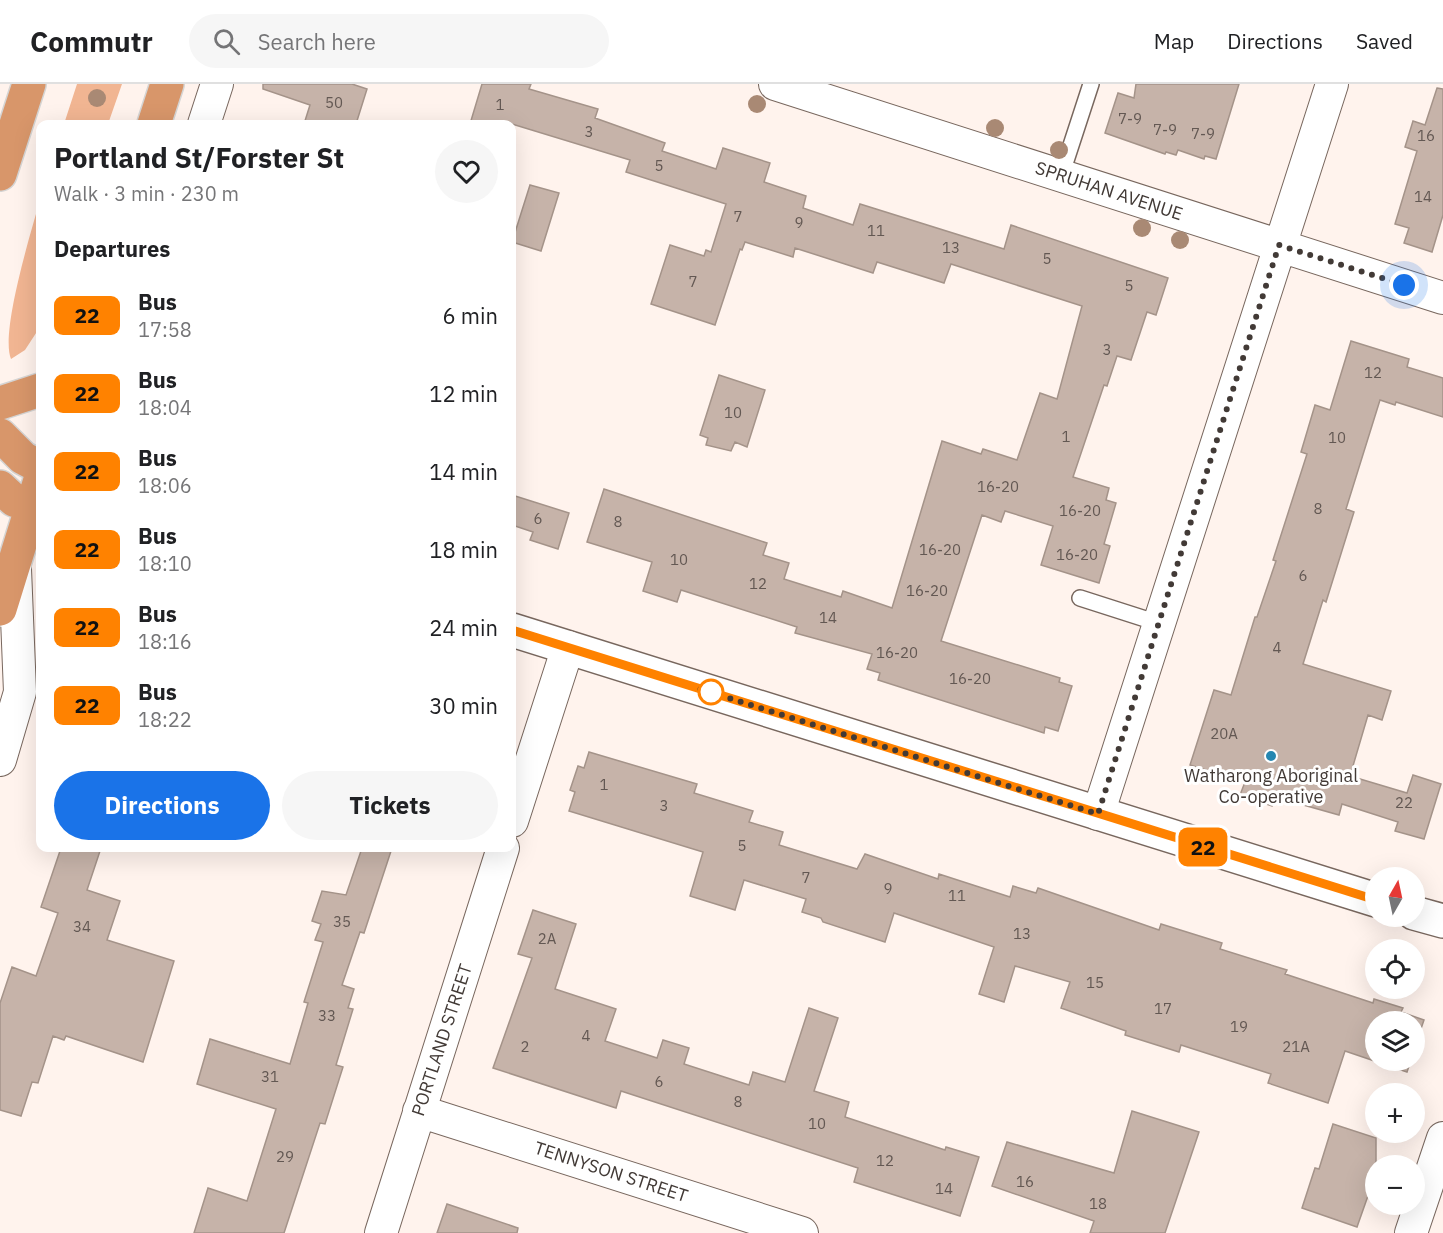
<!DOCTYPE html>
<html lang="en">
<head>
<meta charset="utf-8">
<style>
  body { margin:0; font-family:"IBM Plex Sans",sans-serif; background:#f6f6f6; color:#202124; height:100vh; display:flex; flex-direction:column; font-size:22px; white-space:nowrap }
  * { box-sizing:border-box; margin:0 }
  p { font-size:20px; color:#757577 }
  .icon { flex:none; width:33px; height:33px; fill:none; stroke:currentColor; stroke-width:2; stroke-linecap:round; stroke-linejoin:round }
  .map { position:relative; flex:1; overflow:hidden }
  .sheet { position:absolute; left:36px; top:36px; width:480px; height:732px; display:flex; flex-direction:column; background:#fff; border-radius:12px; box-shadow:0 6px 24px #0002 }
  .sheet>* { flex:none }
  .badge { padding:0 12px; border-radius:9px; font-size:21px; line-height:39px }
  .needle { width:39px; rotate:9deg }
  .controls { position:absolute; left:1365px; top:783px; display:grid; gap:12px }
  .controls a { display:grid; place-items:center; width:60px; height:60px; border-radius:50%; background:#fff; box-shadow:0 6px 24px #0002; font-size:30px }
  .you { position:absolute; width:30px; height:30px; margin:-15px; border:4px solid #fff; border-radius:50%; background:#1a73e8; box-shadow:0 0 0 9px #1a73e833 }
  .map>.badge { position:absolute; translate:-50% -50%; box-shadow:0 0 0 3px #fff }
  h2 { padding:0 18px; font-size:22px; line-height:54px }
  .round { display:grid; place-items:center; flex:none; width:63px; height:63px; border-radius:32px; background:#f6f6f6 }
  .headline { display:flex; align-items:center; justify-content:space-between; height:102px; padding:0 18px }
  h1 { font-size:28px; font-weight:700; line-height:45px }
  .action { display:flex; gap:12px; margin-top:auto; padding:12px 18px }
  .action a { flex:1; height:69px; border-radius:36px; background:#1a73e8; color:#fff; font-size:24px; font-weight:700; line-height:69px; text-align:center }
  .action a+a { background:#f6f6f6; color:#202124 }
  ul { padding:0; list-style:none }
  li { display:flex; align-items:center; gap:18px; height:78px; padding:0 18px }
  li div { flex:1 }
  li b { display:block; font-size:22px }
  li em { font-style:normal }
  li .badge { min-width:66px; font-weight:700; text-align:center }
  header { display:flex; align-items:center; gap:36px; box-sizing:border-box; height:84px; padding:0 30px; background:#fff; border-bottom:2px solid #e0e0e0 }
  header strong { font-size:28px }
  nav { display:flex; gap:33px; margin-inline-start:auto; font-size:21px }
  .search { width:420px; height:54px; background:#f6f6f6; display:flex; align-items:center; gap:15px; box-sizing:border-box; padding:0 21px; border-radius:33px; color:#757577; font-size:22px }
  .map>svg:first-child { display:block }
</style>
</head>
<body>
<header>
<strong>Commutr</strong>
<div class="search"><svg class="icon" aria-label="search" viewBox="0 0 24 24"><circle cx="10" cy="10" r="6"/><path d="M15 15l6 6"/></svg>Search here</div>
<nav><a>Map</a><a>Directions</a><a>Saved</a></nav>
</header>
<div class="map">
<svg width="1443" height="1149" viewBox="0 0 1443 1149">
  <rect width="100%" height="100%" fill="#fff3ed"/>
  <!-- green -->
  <path fill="#f1b592" d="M77,0h45l-14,40h-44z
    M40,116v127l-15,23 -14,9c-11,-26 20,-127 29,-159z"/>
  <!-- building -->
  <path fill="#c6b3a9" stroke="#a49389" stroke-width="1.5" d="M263,0h89l15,5 -11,35h-52l6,-19 -47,-16z
    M482,0h49l-2,5 69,20 -3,9 70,25 -3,8 54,18 7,-21 47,15 -6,19 42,14 -3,12 50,17 7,-21 144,45 7,-24 157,53 -12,37 -9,-3 -16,48 -14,-4 -10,30 -3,-1 -31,92 36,11 -3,12 10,3 -12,41 6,2 -11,37 -58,-18 12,-39 -48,-15 -4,11 -19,-7 -41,126 119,37 -1,4 13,4 -14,45 -13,-4 -1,6 -166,-53 2,-7 -13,-4 5,-15 -77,-21 2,-6 -116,-37 -4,12 -34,-11 9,-29 -65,-20 17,-53 163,54 -4,12 26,8 -5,16 57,18 2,-6 49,17 50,-167 39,13 2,-5 34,11 23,-67 17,6 25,-93 -131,-42 -7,19 -67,-21 -4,11 -78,-25 -2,9 -48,-15 -3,8 -2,-1 -25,76 -64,-21 19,-59 34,11 2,-6 5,2 15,-48 -100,-32 4,-12 -118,-36h-42z
    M1136,0h103l-23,75 -11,-3 -1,3 -26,-9 -2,5 -10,-3 -1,2 -60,-21 13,-40 16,5z
    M1437,4l6,1v126l-11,37 -28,-9 5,-15 -14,-4 22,-73 -12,-4 8,-26 12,4z
    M530,101l29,8 -18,58 -29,-9z
    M1351,257l58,18 -2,8 36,11v39l-47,-15 -1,3 -15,-5 -34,109 8,3 -28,90 -3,-2 -20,64 88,27 -9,29 -14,-5 -18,61 57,17 6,-18 28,9 -17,55 -29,-8 3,-9 -56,-18 -3,11 -64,-18 -3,9 -32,-11 5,-13 -55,-17 24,-75 17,5 24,-78h2l19,-56 -3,-1 34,-106 -6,-2 14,-47 15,5z
    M719,291l46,15 -18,57 -12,-5 -4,9 -25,-6 2,-7 -8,-3z
    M512,411l57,18 -11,36 -28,-9 3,-8 -21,-7z
    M589,668l108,32 -3,9 59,18 -4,11 34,10 -4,13 78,24 8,-15 73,25 1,-5 71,23 3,-11 23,7 2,-5 121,42 2,-6 61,19 -2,6 67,21 -2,4 88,29 1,-4 29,9 -2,4 23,8 -10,29v-27h-38v38h35l-4,12 -62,-21 -17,52 -60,-20 3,-9 -90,-29 -2,7 -54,-17 1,-4 -65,-23 9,-26 -55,-16 -11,36 -25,-8 15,-47 -100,-34 -9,29 -62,-20 -2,-4 -19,-6 4,-13 -62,-19 -9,30 -45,-14 13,-44 -134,-41 6,-19 -5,-2 8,-24 6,2z
    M61,764h40l-14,42 33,11 -13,39 67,21 -31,101 -77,-26 -2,4 -11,-4 -15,47 -6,-1 -11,34 -21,-6v-107l12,-36 24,9 22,-63 -17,-6z
    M362,764h30l-28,85 -4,-1 -18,53 12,4 -6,19 5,1 -17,56 7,2 -18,57 -5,-1 -36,110h-90l14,-45 39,13 29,-92 -79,-25 13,-45 80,25 18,-61 -4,-1 19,-60 -8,-2 6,-16 -9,-3 10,-30 24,4z
    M533,826l43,14 -21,65 61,20 -11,32 52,17 6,-18 26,8 -5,16 65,21 4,-13 32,10 24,-74 29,10 -24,73 35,11 -4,15 100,33 1,-3 33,10 -19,59 -106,-34 4,-14 -237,-77 -5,17 -123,-40 39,-110 -14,-4z
    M1132,1027l67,21 -34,101h-75l4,-12 -102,-35 15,-44 107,31z
    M1333,1040l43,14v35l-19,54 -55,-19 13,-40 4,1z
    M447,1120l71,24 -1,5h-80z"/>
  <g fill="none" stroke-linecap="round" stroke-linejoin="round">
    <defs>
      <path id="service" d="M1061,92l30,-92
        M1080,514l78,25"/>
      <path id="minor" d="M775,0l668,214
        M204,40l13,-40
        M0,676l20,-68 -5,-123
        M1098,730l234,-730
        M512,737l56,-174
        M419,1027l383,122
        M381,1149l122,-385
        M1411,1149l32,-95"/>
      <path id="tertiary" d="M512,546l864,270
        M1414,829l29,8"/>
      <path id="trunk" d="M154,40l13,-40
        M0,90l29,-90
        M0,319l40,-13
        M0,351l23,23 17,9
        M0,403l14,13 18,7
        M0,525l40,-129"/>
    </defs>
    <!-- service casing -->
    <use href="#service" stroke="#78675e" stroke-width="18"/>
    <!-- minor casing -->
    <use href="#minor" stroke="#78675e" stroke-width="34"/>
    <!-- tertiary casing -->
    <use href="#tertiary" stroke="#78675e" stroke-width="36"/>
    <!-- trunk casing -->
    <use href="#trunk" stroke="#d5d4d3" stroke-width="36"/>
    <!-- service -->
    <use href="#service" stroke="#fff" stroke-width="15"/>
    <!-- minor -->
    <use href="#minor" stroke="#fff" stroke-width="32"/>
    <!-- tertiary -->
    <use href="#tertiary" stroke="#fff" stroke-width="33"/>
    <!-- trunk -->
    <use href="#trunk" stroke="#d8966a" stroke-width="33"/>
  </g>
  <!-- trees -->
  <g fill="#a98974">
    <circle cx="97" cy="14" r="9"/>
    <circle cx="757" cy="20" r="9"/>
    <circle cx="995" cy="44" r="9"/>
    <circle cx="1059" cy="66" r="9"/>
    <circle cx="1142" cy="144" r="9"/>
    <circle cx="1180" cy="156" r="9"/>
  </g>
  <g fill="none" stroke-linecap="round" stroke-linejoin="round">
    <defs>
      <path id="line" d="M512,546l864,270"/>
    </defs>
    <!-- line casing -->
    <use href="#line" stroke="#fff" stroke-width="14"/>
    <!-- line -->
    <use href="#line" stroke="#ff8200" stroke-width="9"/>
    <!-- walk -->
    <path stroke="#423a36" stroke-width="6" stroke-dasharray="0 10.8" d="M711,608l-11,-3 398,125 181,-569 125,40"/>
  </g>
  <!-- markers -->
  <circle fill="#fff" stroke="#ff8200" stroke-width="3" cx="711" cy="608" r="12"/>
  <circle fill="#2587b1" stroke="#fff" stroke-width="2" cx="1271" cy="672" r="6"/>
  <g text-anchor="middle" stroke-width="6" stroke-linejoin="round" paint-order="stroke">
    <!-- number labels -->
    <g font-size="15" fill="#635853">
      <text x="334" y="24">50</text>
      <text x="500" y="26">1</text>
      <text x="1130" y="40">7-9</text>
      <text x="1165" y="51">7-9</text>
      <text x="589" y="53">3</text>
      <text x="1203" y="55">7-9</text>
      <text x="1426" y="57">16</text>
      <text x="659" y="87">5</text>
      <text x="1423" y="118">14</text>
      <text x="738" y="138">7</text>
      <text x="799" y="144">9</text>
      <text x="876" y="152">11</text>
      <text x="951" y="169">13</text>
      <text x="1047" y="180">5</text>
      <text x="693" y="203">7</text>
      <text x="1129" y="207">5</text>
      <text x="1107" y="271">3</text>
      <text x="1373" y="294">12</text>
      <text x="733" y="334">10</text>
      <text x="1066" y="358">1</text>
      <text x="1337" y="359">10</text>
      <text x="998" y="408">16-20</text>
      <text x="1318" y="430">8</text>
      <text x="1080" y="432">16-20</text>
      <text x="538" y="440">6</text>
      <text x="618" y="443">8</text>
      <text x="940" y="471">16-20</text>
      <text x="1077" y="476">16-20</text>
      <text x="679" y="481">10</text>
      <text x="1303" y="497">6</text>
      <text x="758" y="505">12</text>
      <text x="927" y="512">16-20</text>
      <text x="828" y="539">14</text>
      <text x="1277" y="569">4</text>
      <text x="897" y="574">16-20</text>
      <text x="970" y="600">16-20</text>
      <text x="1224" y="655">20A</text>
      <text x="604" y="706">1</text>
      <text x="1404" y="724">22</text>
      <text x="664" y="727">3</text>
      <text x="742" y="767">5</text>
      <text x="806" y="799">7</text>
      <text x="888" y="810">9</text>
      <text x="957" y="817">11</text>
      <text x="342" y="843">35</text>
      <text x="82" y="848">34</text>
      <text x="1022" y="855">13</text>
      <text x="547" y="860">2A</text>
      <text x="1095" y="904">15</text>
      <text x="1163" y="930">17</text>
      <text x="327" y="937">33</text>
      <text x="1239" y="948">19</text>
      <text x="586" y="957">4</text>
      <text x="525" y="968">2</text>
      <text x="1296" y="968">21A</text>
      <text x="270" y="998">31</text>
      <text x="659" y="1003">6</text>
      <text x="738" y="1023">8</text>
      <text x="817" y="1045">10</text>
      <text x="285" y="1078">29</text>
      <text x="885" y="1082">12</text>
      <text x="1025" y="1103">16</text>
      <text x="944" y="1110">14</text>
      <text x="1098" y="1125">18</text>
    </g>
    <!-- street labels -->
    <g font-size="18" fill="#423a36" stroke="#fff">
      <text transform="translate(1109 107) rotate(18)" y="6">SPRUHAN AVENUE</text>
      <text transform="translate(442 956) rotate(-72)" y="6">PORTLAND STREET</text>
      <text transform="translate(611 1088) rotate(18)" y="6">TENNYSON STREET</text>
    </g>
    <!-- poi labels -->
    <g font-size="18" fill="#423a36" stroke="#fff">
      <text x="1271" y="698">Watharong Aboriginal<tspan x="1271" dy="21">Co-operative</tspan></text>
    </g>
  </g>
</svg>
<div class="controls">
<a><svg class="needle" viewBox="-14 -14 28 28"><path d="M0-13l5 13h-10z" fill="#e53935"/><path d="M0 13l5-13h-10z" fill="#757577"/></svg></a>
<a><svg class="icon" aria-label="locate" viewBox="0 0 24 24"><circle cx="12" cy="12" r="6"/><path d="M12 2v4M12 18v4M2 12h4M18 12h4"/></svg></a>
<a><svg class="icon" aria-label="layers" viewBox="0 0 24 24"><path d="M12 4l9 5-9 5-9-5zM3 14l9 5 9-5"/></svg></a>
<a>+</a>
<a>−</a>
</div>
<div class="you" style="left:1404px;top:201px"></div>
<b class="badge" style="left:1203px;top:763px;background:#ff8200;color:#111">22</b>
<section class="sheet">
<div class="headline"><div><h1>Portland St/Forster St</h1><p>Walk · 3 min · 230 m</p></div><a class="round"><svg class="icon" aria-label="heart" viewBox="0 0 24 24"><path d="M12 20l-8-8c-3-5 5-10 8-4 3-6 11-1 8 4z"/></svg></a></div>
<h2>Departures</h2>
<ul>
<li><span class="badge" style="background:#ff8200;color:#111">22</span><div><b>Bus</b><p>17:58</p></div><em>6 min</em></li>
<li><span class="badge" style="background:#ff8200;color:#111">22</span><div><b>Bus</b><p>18:04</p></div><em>12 min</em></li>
<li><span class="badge" style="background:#ff8200;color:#111">22</span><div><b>Bus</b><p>18:06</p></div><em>14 min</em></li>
<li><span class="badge" style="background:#ff8200;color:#111">22</span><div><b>Bus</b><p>18:10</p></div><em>18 min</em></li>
<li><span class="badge" style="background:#ff8200;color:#111">22</span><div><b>Bus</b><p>18:16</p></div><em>24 min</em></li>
<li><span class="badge" style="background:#ff8200;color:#111">22</span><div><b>Bus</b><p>18:22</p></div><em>30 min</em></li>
</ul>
<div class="action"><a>Directions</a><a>Tickets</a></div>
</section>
</div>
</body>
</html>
